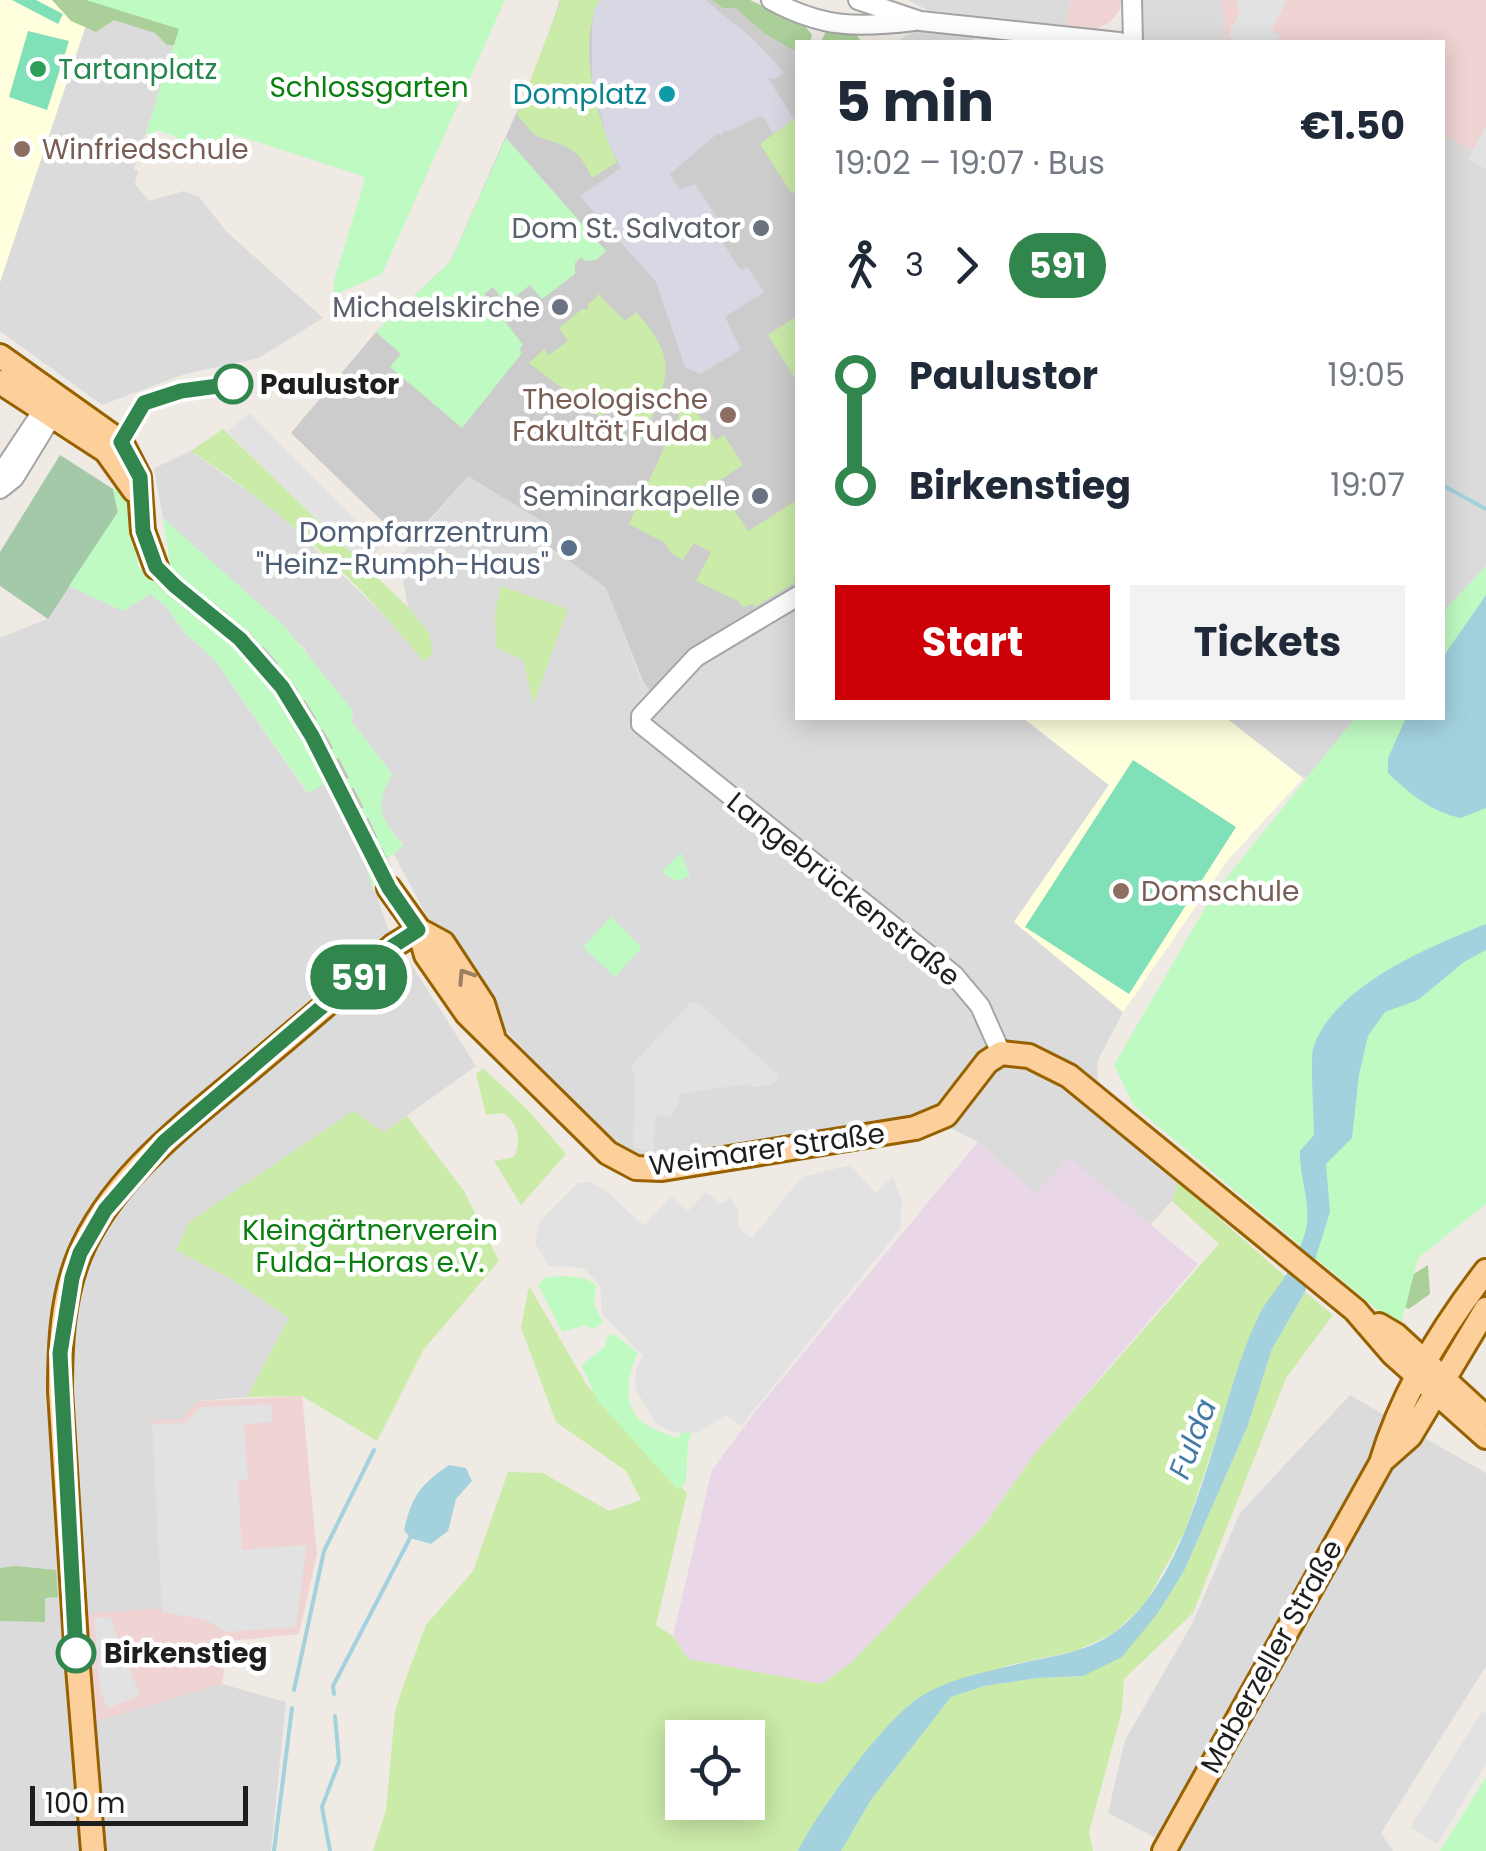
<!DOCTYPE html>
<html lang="en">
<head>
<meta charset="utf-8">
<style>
  body { margin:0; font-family:Poppins,sans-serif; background:#f2f2f3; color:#1f2937; height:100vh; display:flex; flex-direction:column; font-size:38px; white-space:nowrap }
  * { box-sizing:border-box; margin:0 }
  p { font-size:32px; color:#747a83 }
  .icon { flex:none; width:55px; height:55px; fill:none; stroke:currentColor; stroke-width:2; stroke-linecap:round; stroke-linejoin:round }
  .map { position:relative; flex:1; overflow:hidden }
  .side { position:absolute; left:795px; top:40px; width:650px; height:680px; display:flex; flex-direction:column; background:#fff; border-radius:0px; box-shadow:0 5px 25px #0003 }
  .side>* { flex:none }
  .badge { padding:0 20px; border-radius:32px; font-size:35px; line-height:65px }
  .controls { position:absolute; left:665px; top:1720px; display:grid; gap:20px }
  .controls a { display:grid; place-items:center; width:100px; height:100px; border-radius:0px; background:#fff; box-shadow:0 5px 25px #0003; font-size:50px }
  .scale { position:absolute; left:30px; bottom:25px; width:218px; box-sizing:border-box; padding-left:10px; border:5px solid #1e1e1e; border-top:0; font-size:28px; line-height:35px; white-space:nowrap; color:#1e1e1e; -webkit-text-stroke:8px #fff; paint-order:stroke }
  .map>.badge { position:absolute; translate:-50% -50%; box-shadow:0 0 0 5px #fff }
  .legs { display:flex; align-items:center; gap:15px; height:110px; padding:0 40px; font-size:32px }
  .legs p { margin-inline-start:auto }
  .overview { display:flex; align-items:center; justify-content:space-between; height:170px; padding:0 40px }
  h1 { font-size:55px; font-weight:700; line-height:75px }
  .action { display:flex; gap:20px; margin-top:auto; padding:20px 40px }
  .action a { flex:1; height:115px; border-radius:0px; background:#cc0006; color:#fff; font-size:40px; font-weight:700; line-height:115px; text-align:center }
  .action a+a { background:#f2f2f3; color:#1f2937 }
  ul { padding:0 40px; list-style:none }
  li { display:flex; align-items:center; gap:35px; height:110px; font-size:38px }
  li i { display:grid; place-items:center; width:15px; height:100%; margin:0 12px; background:currentColor }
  li i::after { content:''; width:25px; height:25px; margin:-12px; border:8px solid; border-radius:50%; background:#fff }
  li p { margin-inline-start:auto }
  li:first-child i { background:linear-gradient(#0000 50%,currentColor 0) }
  li:last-child i { background:linear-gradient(currentColor 50%,#0000 0) }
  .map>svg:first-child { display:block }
</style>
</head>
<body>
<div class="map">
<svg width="1486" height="1851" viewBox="0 0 1486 1851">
  <rect width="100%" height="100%" fill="#efebe4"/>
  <!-- residential -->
  <path fill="#dcdbdb" d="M908,0h162l-3,24 3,7 -136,-17z
    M1143,0h79l3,42h-82z
    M89,16l91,13 -46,140 4,2 -3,13 14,17 35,-10 15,6 28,35 96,86 -64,40 -74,16 -83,31 -102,-74v-49z
    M914,30l60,8 -1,4h-76z
    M1447,137l39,20v409l-43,46 -1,-472z
    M191,451l84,59 118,114 31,37 5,-28 -21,-26 -9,-49 69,-83 75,47 -8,16 71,50 37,96 8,8 27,-30 119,-71 1,127h225l86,67 -95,137 109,90 -26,50 1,20 91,76 -17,43 -22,24 -82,-67 -32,36 -58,-52 -54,-27 -138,27 -132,19 -23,-6 -22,-15 -114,-121 -70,-106 -31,-59 9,-9 -19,-23 -5,-24 13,-24 -40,-52 -49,-75 -140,-129 -9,-50z
    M69,586l54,24 27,-16 16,12 19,27 30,27 92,133 25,-13 18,36 37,110 89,140 -92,66 -208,117 57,31 56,38 -42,79 -50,4 -34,208 -67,111 126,-36 64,18 -15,149h-271v-1213l47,-19z
    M1226,718h129l-46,58 -6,2z
    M1350,1395l136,78v193l-105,167 12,18h-212l-73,-38 17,-73 67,-116 48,-111z"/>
  <!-- commercial -->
  <path fill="#f0d3d3" d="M1070,0h51l-1,10 -10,12 -19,9h-21l-3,-6z
    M1222,0h264v157l-38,-20 -5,3 -1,-98h-217z
    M302,1396l15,158 -18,80 -70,7 -7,43 -126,37 -8,-107 75,-6 -12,-188 31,-1 15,-18z"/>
  <!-- industrial -->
  <path fill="#e9d6e6" d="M978,1142l58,52 32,-37 130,107 -162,188 -51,72 -133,138 -30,22 -134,-25 -15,-23 39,-166 46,-62z"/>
  <!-- education -->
  <path fill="#fffedd" d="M0,0h86l3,16 -89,266z
    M1023,718h203l77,60 -75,82 -105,152 -109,-90 95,-137z"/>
  <!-- religious -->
  <path fill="#ccc" d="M560,0h164l23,15 70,27h-19l-1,549 -119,71 -26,31 -8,-9 -38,-96 -71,-51 8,-15 -75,-46 -61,69 -116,-112 85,-101 75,-71 89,-202z"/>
  <!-- grass -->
  <path fill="#cbeba9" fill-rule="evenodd" d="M561,0h39c-25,43 -2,120 17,162l-25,16c-13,-29 -22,-31 -51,-40 -9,-3 -17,-16 -24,-23z
    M797,117v73l-5,4 -32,-50z
    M596,292l29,29 11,-9c47,52 29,67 8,126h-3l-23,-30 -19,8 -70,-53 15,-14 5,6 19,-14 -9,-13 23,-19h6v-5l9,-7z
    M797,316v66l-29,-47z
    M683,407l13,5 20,28 8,-5 19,30 -27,18 32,48 49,-31v81l-42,26 -2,-3 -10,3 -5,-6 -42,-20 15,-29 -17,-9 -11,17 -12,-7 -6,-10 -36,-19z
    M223,429l185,178 21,26 4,21 -9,8c-65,-81 -145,-155 -233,-211z
    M501,586l67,23 -35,96 -9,-44 -28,-14 -1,-33z
    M483,1068l44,41 39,45 -45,51 -27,-44 20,-4c8,-17 4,-32 -10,-44l-18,2 -10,-41z
    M353,1111l31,21 23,-16 57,75 35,70 -75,88 -47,92 -75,-45 -55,1 42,-79 -56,-38 -57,-30 13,-28z
    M1178,1182l108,95 -29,40 -72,214 -40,73 -32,30 -38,17 -65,14 -91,32 -35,35 -51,62 -35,57h-425l13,-41 9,-98 8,-26 23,-61 47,-54 35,-99 35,1 66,38 32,-11 -15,-29 -70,-49 -35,-94 8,-42 59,101 99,106 -31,132 17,11 15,23 134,25 30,-22 133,-138 51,-72 183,-208 -47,-43zM682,1738h66v64h-66z
    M1305,1292l28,23 -47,63 -93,235 -69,66 -2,32 -33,121 4,19h-252l30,-51 80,-103 33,-11 54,-8 45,-2 75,-63 26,-42 64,-146 24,-76z"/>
  <!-- forest -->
  <path fill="#aacf98" d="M52,0h150l-13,45h-22l-12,-12 -41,-13 -18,12 -25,-11z
    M712,0h38l55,26 7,9 -2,7h-12l-1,7 -4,1 -29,-17 -28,-25h-13z
    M826,31l28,1 8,10h-41z
    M1428,1265l2,29 -21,15 -11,-4 -9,-15z
    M15,1566l41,4 2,27 -13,1v24l-45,-1v-53z"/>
  <!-- cemetery -->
  <path fill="#a4c9a9" d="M60,455l53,34 5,23 -70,107 -48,-33v-34z"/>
  <!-- park -->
  <path fill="#c0fac3" d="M86,0h419l-123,274 -48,21v-15l31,-101 -3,-3 -126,-41 -10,21 -50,-13 1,-6 -21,-7 -3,5 -7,-2 33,-104z
    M506,138l100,113 -10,9 -11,1 -4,-4 -6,6v11l-33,25 -12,-14 -24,19 -13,-17 -9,7 39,51 -4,4 3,4 -60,75 -72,-61 11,-13 -25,-22 75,-71z
    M123,488l4,5 11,74 14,8 18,-12 -7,-45 122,109 68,84 -1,11 40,52c-18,34 -12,43 11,72l-16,13 4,19 -19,9 -22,-71 -18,-36 -24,13 -93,-133 -30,-27 -19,-27 -16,-12 -27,17 -54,-25 49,-74 -5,-23z
    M1486,566v638l-68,54 -18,71 -266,-223 -20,-41 98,-169 143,-178h87l1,-106z
    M681,853l9,23 -14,5 -12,-7 -1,-4z
    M611,917l31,30 -27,30 -32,-30z
    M568,1276l19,3 9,6 -2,19 9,19 -11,7 -7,-5 -23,7 -24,-47 8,-8z
    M614,1334l24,19c-11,23 -18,57 10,73 8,5 21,9 30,12l9,-13 7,2 -6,16 -2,39 -8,8 -80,-89 -17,-36 24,-18 2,-10z
    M1486,1777v74h-46z"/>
  <!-- pitch -->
  <path fill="#80e0b8" d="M12,0h24l27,14 -5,10z
    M28,31l41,10 -22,69 -38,-13z
    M1133,760l103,67 -107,167 -104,-67z"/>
  <!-- parking -->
  <path fill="#e2e2e2" d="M1236,0h51l-16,31 11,4 -5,7h-38l-12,-6 13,-24z
    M1486,126v43l-18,-10z
    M250,413l131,133 -16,19 -138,-133z
    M691,1002l9,2 80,73 -10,8 -16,2 -7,-3 -68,10v8l-8,15 -15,-2 -3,38 -20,-6 2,-74 -5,-6z
    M850,1165l26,28 17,-17 9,26 -2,27 -159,197 -15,-11 -27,17 -13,1 -16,-2 -15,-9 -20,-34 1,-17 7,-15 -41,-42 -2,-29 -17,-17 -34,-2 -14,-23 5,-22 38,-38 12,-1 14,7 40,37 27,-30 17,15 18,-19 15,12 10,-7 7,14v16l14,11 50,-61z
    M271,1404l1,18 -28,2 4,55 -10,2 4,69 65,-5 -11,82 -70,5 -20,-12 -44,-8 -10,-188 34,-1 14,-16z
    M110,1617l30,79 -32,12 -8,-17 -6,-73z
    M1482,1711l4,2v51l-49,80 -27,-17z"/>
  <!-- plaza -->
  <path fill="#d8d8e5" d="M600,0h105l47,38 32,34 -9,7 -8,-2 27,42 -21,15 -8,-15 -5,-3 -32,16 -3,-2 -3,5 -4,-2 -48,41 10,16 15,-6 31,47 1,4 -6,5 18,28 3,3 5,-4 17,25 -39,25 16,33 -41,24 -15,-7 -29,-85 -76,-86 41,-28 -14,-29 -15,-60v-51l2,-18z"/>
  <!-- water -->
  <path fill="#a3d2de" d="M1486,595v213l-25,10c-30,-6 -52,-25 -73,-45v-15l18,-40h36l1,-61z
    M1486,924v26l-22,12 -46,38 -33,12 -17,24 -9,39 -7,63 -26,26 4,48 -25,80 -33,57 -24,76 -64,146 -26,42 -36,44 -39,19 -45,2 -54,8 -33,11 -80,103 -30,51h-43c19,-39 86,-131 122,-154 26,-17 57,-23 86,-30 35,-10 77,-12 108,-34 84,-61 101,-224 143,-314 6,-14 17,-26 25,-38 9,-14 18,-32 23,-48 8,-27 -6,-54 -5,-82l14,-16c0,-19 -4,-73 -1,-86 19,-63 118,-103 173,-125z
    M449,1465l17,3 6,13 -16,18 -8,32 -17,13 -21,-6 -6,-8c8,-34 16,-45 45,-65z"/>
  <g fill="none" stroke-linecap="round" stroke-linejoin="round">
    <!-- stream -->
    <path stroke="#a3d2de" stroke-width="4" d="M1442,485l44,24
      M294,1690l30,-139 50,-101
      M334,1694l-1,-8 77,-148
      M274,1851l18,-143
      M330,1851l-8,-44 17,-45 -4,-46"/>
    <!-- major-tunnel -->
    <path stroke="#c5c2bc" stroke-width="22" stroke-dasharray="22 11" stroke-linecap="butt" d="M156,567c29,33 69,54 99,87 60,65 96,155 134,234"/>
    <defs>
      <path id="minor" d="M771,0c51,28 87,28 143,21
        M858,0l62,21 199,21
        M1132,0l1,42
        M0,484l4,-15 45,-68
        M0,489l14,-11 38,-62 2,-9
        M798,596l-102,61 -55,59v8l313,251 26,31 21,47"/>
      <path id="major" d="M0,356l121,86 18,35 4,54 13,36
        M0,382l106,69 28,39
        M389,888l30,42 7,25 41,59 141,139 28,15 26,1 253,-41 31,-13 41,-53 14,-9 28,3 40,20 286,234 38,44 93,83
        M419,930l24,13 40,61 10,32
        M1379,1325l17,10 87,80
        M1383,1460l27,-24 76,-127
        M93,1851l-17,-208 -16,-252c0,-46 2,-93 19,-135 32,-78 107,-133 169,-185 49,-41 98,-82 145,-125l26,-16
        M1164,1851l217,-388c21,-71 60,-134 105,-192"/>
    </defs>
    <!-- minor casing -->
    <use href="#minor" stroke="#a5a5a5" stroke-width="22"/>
    <!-- major casing -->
    <use href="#major" stroke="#986100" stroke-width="28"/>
    <!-- minor -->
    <use href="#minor" stroke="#fff" stroke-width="18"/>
    <!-- major -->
    <use href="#major" stroke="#fdd09b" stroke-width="22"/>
  </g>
  <!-- one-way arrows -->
  <defs><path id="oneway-chevron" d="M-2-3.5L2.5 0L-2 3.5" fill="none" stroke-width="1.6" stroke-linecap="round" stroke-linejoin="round" transform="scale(2.5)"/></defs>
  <use stroke="#998063" href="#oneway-chevron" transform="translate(465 976) rotate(-123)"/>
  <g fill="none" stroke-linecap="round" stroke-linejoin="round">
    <defs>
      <path id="line-1" d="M76,1653l-16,-300 12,-75 8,-25 25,-43 59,-68 229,-196 25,-16 -29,-42 -77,-152 -30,-49 -42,-48 -65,-53 -19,-19 -13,-36 -3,-54 -19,-35 23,-39 37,-12 52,-7"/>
    </defs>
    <!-- line-1 casing -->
    <use href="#line-1" stroke="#fff" stroke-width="22"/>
    <!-- line-1 -->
    <use href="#line-1" stroke="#31864e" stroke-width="15"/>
  </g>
  <!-- markers -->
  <circle fill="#2e9e5b" stroke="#fff" stroke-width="4" cx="38" cy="69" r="10"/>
  <circle fill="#0f9aa8" stroke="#fff" stroke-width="4" cx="667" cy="94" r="10"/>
  <g fill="#8d6e63" stroke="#fff" stroke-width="4">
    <circle cx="22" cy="149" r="10"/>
    <circle cx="728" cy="415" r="10"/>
    <circle cx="1121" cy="891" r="10"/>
  </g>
  <g fill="#6b7280" stroke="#fff" stroke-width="4">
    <circle cx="761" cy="228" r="10"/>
    <circle cx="560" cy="307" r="10"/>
    <circle cx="760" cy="496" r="10"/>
  </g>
  <g fill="#fff" stroke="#31864e" stroke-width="5">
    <circle cx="233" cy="384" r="18"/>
    <circle cx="76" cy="1653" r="18"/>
  </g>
  <circle fill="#5c6f8a" stroke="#fff" stroke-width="4" cx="569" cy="548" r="10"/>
  <g text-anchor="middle" stroke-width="9" stroke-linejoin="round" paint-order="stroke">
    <!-- leisure labels -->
    <g font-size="28" fill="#27864d" stroke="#fff" text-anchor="start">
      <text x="58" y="79">Tartanplatz</text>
    </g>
    <!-- park labels -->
    <g font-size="28" fill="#097f0f" stroke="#fff">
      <text x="369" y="97">Schlossgarten</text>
      <text x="370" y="1240">Kleingärtnerverein<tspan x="370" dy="32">Fulda-Horas e.V.</tspan></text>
    </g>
    <!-- culture labels -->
    <g font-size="28" fill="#0d838f" stroke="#fff" text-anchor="end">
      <text x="647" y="104">Domplatz</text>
    </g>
    <!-- education labels -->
    <g font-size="28" fill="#785e54" stroke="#fff" text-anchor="start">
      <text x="42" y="159">Winfriedschule</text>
      <text x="708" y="409" text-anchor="end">Theologische<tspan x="708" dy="32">Fakultät Fulda</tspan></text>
      <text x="1141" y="901">Domschule</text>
    </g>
    <!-- worship labels -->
    <g font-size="28" fill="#5b616d" stroke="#fff" text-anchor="end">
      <text x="741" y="238">Dom St. Salvator</text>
      <text x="540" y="317">Michaelskirche</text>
      <text x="740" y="506">Seminarkapelle</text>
    </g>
    <!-- stop labels -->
    <g font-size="28" font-weight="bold" fill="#1e1e1e" stroke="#fff" text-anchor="start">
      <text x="260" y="394">Paulustor</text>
      <text x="104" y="1663">Birkenstieg</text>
    </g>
    <!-- service labels -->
    <g font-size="28" fill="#4e5e75" stroke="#fff" text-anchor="end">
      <text x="549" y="542">Dompfarrzentrum<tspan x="549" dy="32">"Heinz-Rumph-Haus"</tspan></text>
    </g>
    <!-- street labels -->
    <g font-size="28" fill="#1e1e1e" stroke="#fff">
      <text transform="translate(844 889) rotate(39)" y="10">Langebrückenstraße</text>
      <text transform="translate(767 1149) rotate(-8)" y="10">Weimarer Straße</text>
      <text transform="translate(1271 1656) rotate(-61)" y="10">Maberzeller Straße</text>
    </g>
    <!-- water labels -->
    <g font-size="30" font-style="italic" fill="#457aa8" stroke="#fff">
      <text transform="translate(1193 1439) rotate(-69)" y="10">Fulda</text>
    </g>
  </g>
</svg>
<div class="controls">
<a><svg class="icon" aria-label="locate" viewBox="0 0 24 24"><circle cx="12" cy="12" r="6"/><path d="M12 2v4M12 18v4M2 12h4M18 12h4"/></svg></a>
</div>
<div class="scale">100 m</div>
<b class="badge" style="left:359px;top:977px;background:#31864e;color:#fff">591</b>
<section class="side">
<div class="overview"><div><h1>5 min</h1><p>19:02 – 19:07 · Bus</p></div><b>€1.50</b></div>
<div class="legs"><svg class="icon" aria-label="walk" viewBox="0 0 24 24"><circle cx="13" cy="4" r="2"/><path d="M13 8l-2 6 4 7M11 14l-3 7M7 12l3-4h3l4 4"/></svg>3<svg class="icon" aria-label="forward" viewBox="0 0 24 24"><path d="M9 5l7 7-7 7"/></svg><b class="badge" style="background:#31864e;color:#fff">591</b></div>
<ul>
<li><i style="color:#31864e"></i><b>Paulustor</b><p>19:05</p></li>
<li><i style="color:#31864e"></i><b>Birkenstieg</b><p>19:07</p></li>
</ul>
<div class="action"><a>Start</a><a>Tickets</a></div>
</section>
</div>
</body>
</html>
